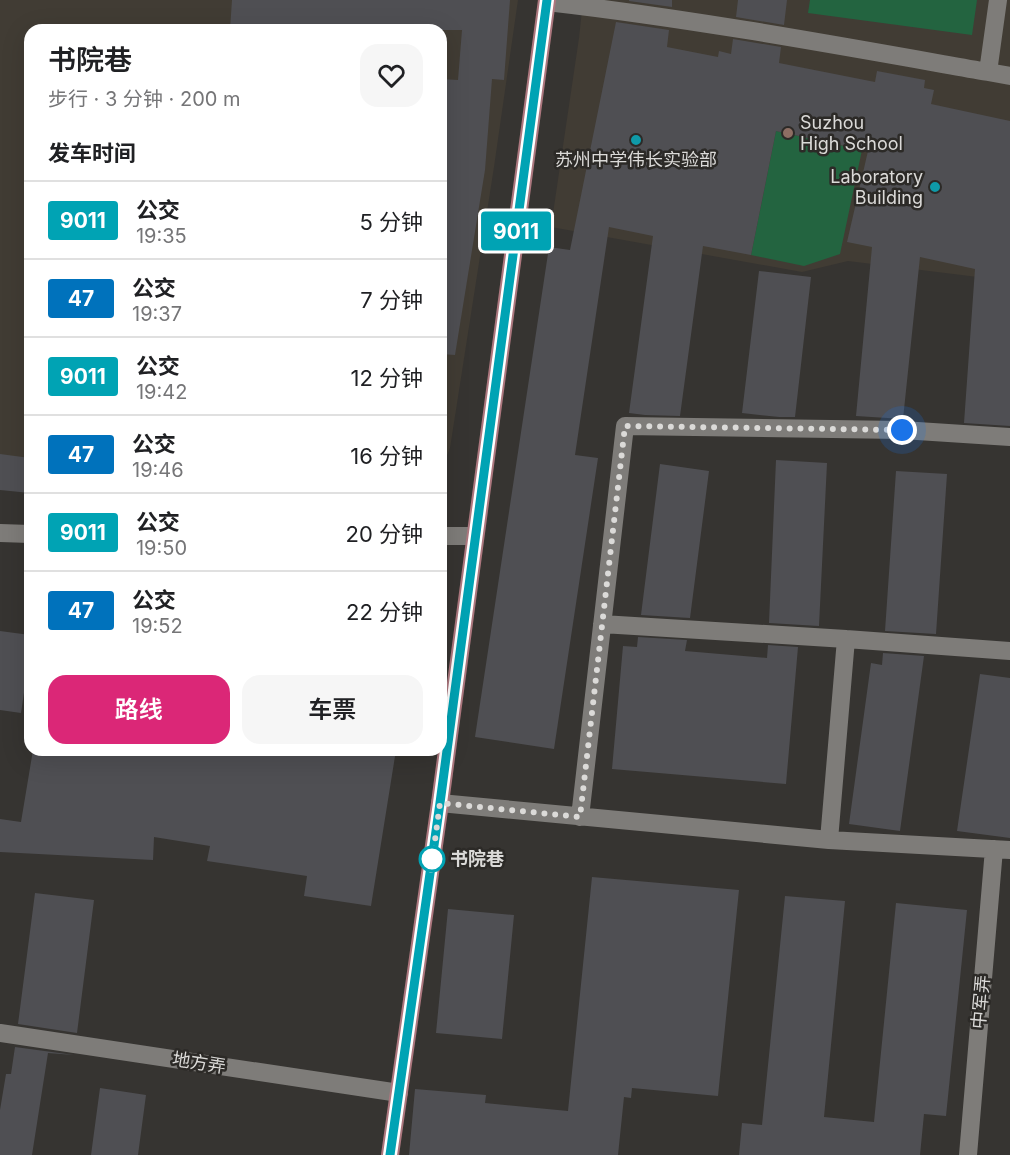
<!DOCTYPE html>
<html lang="zh">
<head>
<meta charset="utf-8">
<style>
  body { margin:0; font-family:Inter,"Noto Sans SC",sans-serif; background:#f6f6f6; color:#202124; height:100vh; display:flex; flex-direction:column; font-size:22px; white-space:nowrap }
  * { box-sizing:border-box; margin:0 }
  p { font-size:20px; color:#757577 }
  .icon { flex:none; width:33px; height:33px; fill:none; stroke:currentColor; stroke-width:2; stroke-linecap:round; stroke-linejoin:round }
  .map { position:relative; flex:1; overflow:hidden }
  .sheet { position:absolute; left:24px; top:24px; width:423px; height:732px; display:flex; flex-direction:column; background:#fff; border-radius:18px; box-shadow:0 6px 24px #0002 }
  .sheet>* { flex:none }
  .badge { padding:0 12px; border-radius:4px; font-size:21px; line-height:39px }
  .you { position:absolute; width:30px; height:30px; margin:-15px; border:4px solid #fff; border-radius:50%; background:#1a73e8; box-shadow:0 0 0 9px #1a73e833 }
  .map>.badge { position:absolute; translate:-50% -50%; box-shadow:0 0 0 3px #fff }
  h2 { padding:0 24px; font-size:22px; line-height:54px }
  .round { display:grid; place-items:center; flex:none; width:63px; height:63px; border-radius:18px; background:#f6f6f6 }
  .summary { display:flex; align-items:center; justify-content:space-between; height:102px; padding:0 24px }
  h1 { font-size:28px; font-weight:600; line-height:45px }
  .primary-button { display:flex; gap:12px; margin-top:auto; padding:12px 24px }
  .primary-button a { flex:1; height:69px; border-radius:18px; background:#db2777; color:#fff; font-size:24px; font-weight:600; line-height:69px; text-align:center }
  .primary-button a+a { background:#f6f6f6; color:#202124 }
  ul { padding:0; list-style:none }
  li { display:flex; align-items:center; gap:18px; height:78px; padding:0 24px; border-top:2px solid #e0e0e0 }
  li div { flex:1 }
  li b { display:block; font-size:22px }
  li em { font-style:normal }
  li .badge { min-width:66px; font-weight:700; text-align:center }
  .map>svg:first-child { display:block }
</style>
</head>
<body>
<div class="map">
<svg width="1010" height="1155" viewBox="0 0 1010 1155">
  <rect width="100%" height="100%" fill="#363431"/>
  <!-- built -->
  <path fill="#413c34" d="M0,0h518l-24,167 -44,281 -9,22v-440h-411v459l-30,-1z
    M583,0h427v281l-162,-20 -46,11 -251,-45 28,-189z"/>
  <!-- green -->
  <path fill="#236440" d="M810,0h167l-5,35 -164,-22z
    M776,131l86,19 -22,104 -36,12 -53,-11z"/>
  <!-- building -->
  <path fill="#4f4f53" d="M232,0h278l-6,80 -12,-1 -7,91 -30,185 -14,-1v-275l17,1 4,-50h-232z
    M629,0h43v7l-43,-6z
    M738,0h49l-3,25 -48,-8z
    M616,22l53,8 -2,17 51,10 1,-6 12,3 2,-15 48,8 -2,16 96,19 2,-11 48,9 -1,8 10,2 -3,14 79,17v305l-46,-3 11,-154 -55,-12 -17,162 -47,-3 16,-169 -25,-5 21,-91 -92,-20 -25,124 -48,-9 -23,170 -35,-1 -16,-2 24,-177 -44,-9 -34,228 23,3 -44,291 -79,-12 74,-490 21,3z
    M759,271l52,6 -16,140h-16l-37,-4z
    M0,454l30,4v35l-30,-3z
    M776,460l51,3 -8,163 -50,-3z
    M660,464l49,7 -19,147 -49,-3z
    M896,471l51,3 -11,160 -51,-3z
    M0,631l30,4v17l-9,61 -21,-3z
    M638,637l49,3 -2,11 82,7 1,-13 30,2 -12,137 -174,-15 11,-123 14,1z
    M883,653l41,3 -24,175 -51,-7 22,-161 11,2z
    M980,674l30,4v160l-53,-7z
    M33,750h363l-25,156 -67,-10 3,-20 -100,-15 3,-15 -56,-9 -1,23 -153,-8v-33l21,3z
    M592,877l147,13 -21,206 -86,-8 -1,10 -7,-1 -6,58h-209l6,-66 71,6 -1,8 83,8z
    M35,893l59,7 -17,133 -59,-9z
    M785,896l60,5 -21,216 50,5 22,-219 71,7 -21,206 -22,-2 -4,41h-181l3,-32 20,2z
    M448,909l66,6 -12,124 -66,-6z
    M15,1047l59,8 -26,-2 -16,102h-32v-45l6,-36h5z
    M100,1088l46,7 -8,60h-47z"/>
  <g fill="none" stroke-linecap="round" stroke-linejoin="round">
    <!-- minor -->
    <path stroke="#7e7c79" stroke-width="18" d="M547,2c148,17 294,44 441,70l10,-72
      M988,72l22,4
      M0,533l30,1
      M441,536h34
      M602,624l244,15 164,12
      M440,803l389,37 181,10
      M580,817l45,-391 277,4 108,7
      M829,840l17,-201
      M0,1033l399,60
      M968,1155l26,-306"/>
    <!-- major -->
    <path stroke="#ac777e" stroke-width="18" d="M390,1155l50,-352 107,-803"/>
  </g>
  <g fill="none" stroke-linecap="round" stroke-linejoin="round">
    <defs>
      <path id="line" d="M390,1155l50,-352 107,-803"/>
    </defs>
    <!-- line casing -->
    <use href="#line" stroke="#fff" stroke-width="14"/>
    <!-- line -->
    <use href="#line" stroke="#00a3b4" stroke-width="9"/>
    <!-- walk -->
    <path stroke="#dbdad8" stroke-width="6" stroke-dasharray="0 10.8" d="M432,859l-1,11 9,-67 140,14 45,-391 277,4"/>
  </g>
  <!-- markers -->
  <circle fill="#8d6e63" stroke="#2c2a27" stroke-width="2" cx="788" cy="133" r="6"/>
  <g fill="#0f9aa8" stroke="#2c2a27" stroke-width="2">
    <circle cx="636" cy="140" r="6"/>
    <circle cx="935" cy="187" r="6"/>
  </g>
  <circle fill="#fff" stroke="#00a3b4" stroke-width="3" cx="432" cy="859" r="12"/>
  <g text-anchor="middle" stroke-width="5" stroke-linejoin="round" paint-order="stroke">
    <!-- poi labels -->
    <g font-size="18" fill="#dbdad8" stroke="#2c2a27" text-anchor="start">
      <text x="800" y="129">Suzhou<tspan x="800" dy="21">High School</tspan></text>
      <text x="636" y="166" text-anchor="middle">苏州中学伟长实验部</text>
      <text x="923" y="183" text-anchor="end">Laboratory<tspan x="923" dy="21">Building</tspan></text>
    </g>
    <!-- stop labels -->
    <g font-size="18" font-weight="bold" fill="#dbdad8" stroke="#2c2a27" text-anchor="start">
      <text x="450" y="865">书院巷</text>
    </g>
    <!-- street labels -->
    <g font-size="18" fill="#dbdad8" stroke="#2c2a27">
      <text transform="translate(981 1002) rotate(-85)" y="6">中军弄</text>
      <text transform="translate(199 1063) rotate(9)" y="6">地方弄</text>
    </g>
  </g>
</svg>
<div class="you" style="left:902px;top:430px"></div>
<b class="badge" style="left:516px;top:231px;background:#00a3b4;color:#fff">9011</b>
<section class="sheet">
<div class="summary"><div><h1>书院巷</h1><p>步行 · 3 分钟 · 200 m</p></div><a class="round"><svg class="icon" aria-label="heart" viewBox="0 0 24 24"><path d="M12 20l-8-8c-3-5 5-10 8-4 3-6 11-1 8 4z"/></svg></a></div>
<h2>发车时间</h2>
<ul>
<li><span class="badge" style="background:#00a3b4;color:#fff">9011</span><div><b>公交</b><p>19:35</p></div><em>5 分钟</em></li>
<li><span class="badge" style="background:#0072bc;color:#fff">47</span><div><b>公交</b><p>19:37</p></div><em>7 分钟</em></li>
<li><span class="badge" style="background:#00a3b4;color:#fff">9011</span><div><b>公交</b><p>19:42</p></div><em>12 分钟</em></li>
<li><span class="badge" style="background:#0072bc;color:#fff">47</span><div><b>公交</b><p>19:46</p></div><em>16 分钟</em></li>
<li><span class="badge" style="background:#00a3b4;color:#fff">9011</span><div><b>公交</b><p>19:50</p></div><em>20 分钟</em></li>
<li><span class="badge" style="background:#0072bc;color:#fff">47</span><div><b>公交</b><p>19:52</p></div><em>22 分钟</em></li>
</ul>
<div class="primary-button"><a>路线</a><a>车票</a></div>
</section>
</div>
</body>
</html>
